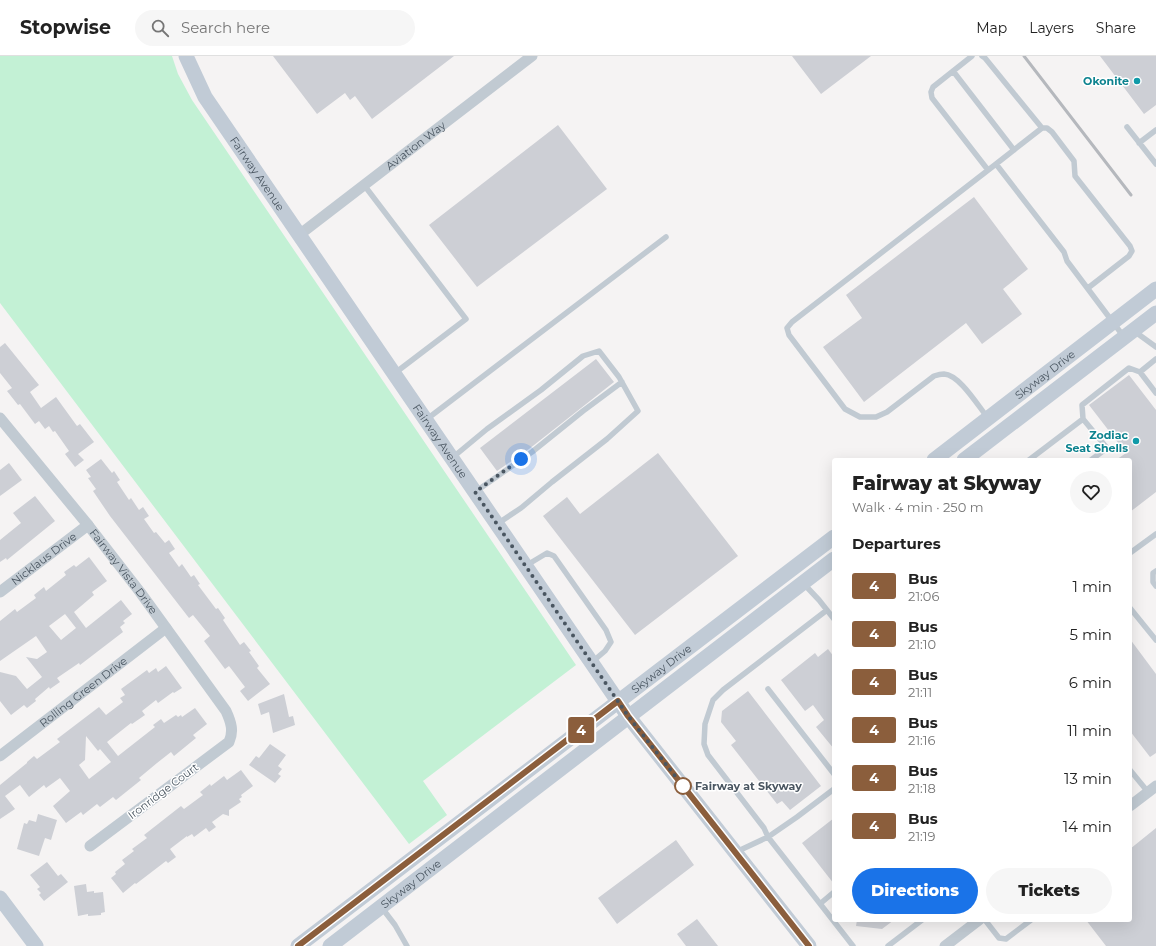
<!DOCTYPE html>
<html lang="en">
<head>
<meta charset="utf-8">
<style>
  body { margin:0; font-family:Montserrat,sans-serif; background:#f6f6f6; color:#222; height:100vh; display:flex; flex-direction:column; font-size:15px; white-space:nowrap }
  * { box-sizing:border-box; margin:0 }
  p { font-size:13px; color:#767676 }
  .icon { flex:none; width:22px; height:22px; fill:none; stroke:currentColor; stroke-width:2; stroke-linecap:round; stroke-linejoin:round }
  .map { position:relative; flex:1; overflow:hidden }
  .details { position:absolute; left:832px; top:402px; width:300px; height:464px; display:flex; flex-direction:column; background:#fff; border-radius:4px; box-shadow:0 4px 16px #0002 }
  .details>* { flex:none }
  .badge { padding:0 8px; border-radius:3px; font-size:14px; line-height:26px }
  .you { position:absolute; width:20px; height:20px; margin:-10px; border:3px solid #fff; border-radius:50%; background:#1a73e8; box-shadow:0 0 0 6px #1a73e833 }
  .map>.badge { position:absolute; translate:-50% -50%; box-shadow:0 0 0 2px #fff }
  h2 { padding:0 20px; font-size:15px; line-height:36px }
  .round { display:grid; place-items:center; flex:none; width:42px; height:42px; border-radius:21px; background:#f6f6f6 }
  .summary { display:flex; align-items:center; justify-content:space-between; height:68px; padding:0 20px }
  h1 { font-size:19px; font-weight:800; line-height:30px }
  .action { display:flex; gap:8px; margin-top:auto; padding:8px 20px }
  .action a { flex:1; height:46px; border-radius:24px; background:#1a73e8; color:#fff; font-size:16px; font-weight:800; line-height:46px; text-align:center }
  .action a+a { background:#f6f6f6; color:#222 }
  ul { padding:0; list-style:none }
  li { display:flex; align-items:center; gap:12px; height:48px; padding:0 20px }
  li div { flex:1 }
  li b { display:block; font-size:15px }
  li em { font-style:normal }
  li .badge { min-width:44px; font-weight:700; text-align:center }
  header { display:flex; align-items:center; gap:24px; box-sizing:border-box; height:56px; padding:0 20px; background:#fff; border-bottom:1px solid #e0e0e0 }
  header strong { font-size:19px }
  nav { display:flex; gap:22px; margin-inline-start:auto; font-size:14px }
  .search { width:280px; height:36px; background:#f6f6f6; display:flex; align-items:center; gap:10px; box-sizing:border-box; padding:0 14px; border-radius:22px; color:#767676; font-size:15px }
  .map>svg:first-child { display:block }
</style>
</head>
<body>
<header>
<strong>Stopwise</strong>
<div class="search"><svg class="icon" aria-label="search" viewBox="0 0 24 24"><circle cx="10" cy="10" r="6"/><path d="M15 15l6 6"/></svg>Search here</div>
<nav><a>Map</a><a>Layers</a><a>Share</a></nav>
</header>
<div class="map">
<svg width="1156" height="890" viewBox="0 0 1156 890">
  <rect width="100%" height="100%" fill="#f5f3f3"/>
  <!-- green -->
  <path fill="#c3f1d5" d="M0,0h172l6,18 14,26 384,565 -153,116 24,34 -38,29 -409,-541z"/>
  <!-- building -->
  <path fill="#cdcfd5" fill-rule="evenodd" d="M273,0h181l-82,63 -17,-23 -5,4 -5,-7 -28,21z
    M792,0h79l-50,38z
    M1100,0h56v49l-12,9z
    M558,69l49,64 -130,98 -48,-62z
    M974,141l54,72 -25,20 19,25 -40,30 -16,-21 -102,79 -41,-55 39,-29 -16,-23z
    M5,287l34,42 -9,7 11,16 15,-11 21,29 3,-2 14,18 -16,12 6,6 -9,7 -10,-13 4,-3 -14,-20 -2,1 -4,-6 -4,3 -6,-8 -4,3 -15,-20 -2,1 -11,-14 5,-3 -12,-15v-26z
    M596,303l18,23 -85,67 -32,22 -17,-23z
    M1129,319l27,35v82l-26,20v-52h-14l10,-7 -37,-48z
    M658,397l80,103 -103,79 -92,-119 24,-19 13,17z
    M101,403l11,14 2,-2 6,9 -3,2 12,18 2,-2 8,12 4,-3 6,9 -5,3 10,14 2,-1 9,11 4,-3 6,9 -6,4 10,14 3,-3 9,13 3,-2 6,9 -2,1 18,24 2,-1 7,10 -2,2 17,25 4,-3 7,9 -2,1 10,14 -2,2 13,16 -22,17 -8,-10 5,-4 -16,-21 -4,3 -21,-28 6,-5 -17,-21 -4,3 -79,-102 -17,-25 3,-2 -8,-11 3,-1 -5,-7z
    M9,407l13,17 -22,16v-26z
    M35,440l20,25 -48,39 -1,-2 -6,4v-22l21,-17 -8,-10z
    M89,501l18,24 -15,11 2,3 -20,17 12,16 35,-28 11,14 -9,7 2,2 -5,4 3,5 -43,33 -1,-2 -22,15 3,4 -10,7 -1,-2 -14,12 1,2 -9,7 -3,-3 -13,10 -11,-14v-29l16,4 11,13 15,-12 -16,-20 11,2 10,-7 -11,-16 -36,25v-40l15,-12 2,3 19,-14 -2,-3 10,-8 2,4 20,-16 -2,-3 10,-7 2,2zM65,558l11,14 -15,12 -12,-14z
    M1130,583l26,35v79l-6,4 -20,-26z
    M828,593l6,8v92l-18,-22 8,-7 -11,-15 -8,6 -24,-31 34,-27 3,4z
    M166,610l16,22 -8,5 -1,-1 -15,11 -2,-3 -14,11 3,4 -13,9 -1,-1 -24,19 11,14 37,-29 -2,-2 8,-6 3,4 12,-8 2,2 3,-2 1,2 13,-9 12,16 -14,11 3,3 -22,18 -3,-4 -14,11 -18,15 2,2 -25,20 -3,-3 -13,10 -3,-3 -14,11 -2,-3 -15,11 -13,-17 17,-15 -10,-13 -14,10 -2,-3 -15,12 -9,-12 -15,11 10,13 -15,10v-34l27,-22v-1l7,-6 3,3 23,-17 -3,-3 42,-32 7,8 17,-13 -3,-4 5,-3 -4,-6 26,-19 2,3 7,-5 2,4zM86,680l12,15 2,-2 11,13 -22,17 -10,-14 6,-5z
    M748,635l73,95 -31,24 -8,-9 -5,3 -46,-59 5,-4 -15,-19 1,-11z
    M284,638l5,23 4,-1 2,9 -22,8 -4,-21 -8,3 -3,-11z
    M270,688l16,11 -8,11 4,3 -4,5 3,2 -6,7 -26,-18 7,-9 3,2z
    M241,714l12,16 -12,9 1,2 -3,2 2,3 -12,8v6l-6,-2 -11,8 4,5 -7,5 -3,-4 -12,9 -2,-3 -5,3v-1l-17,13 6,8 -8,6 -2,-2 -30,23 -1,-1 -12,10 -12,-15 5,-4 -1,-2 10,-8 -3,-4 12,-9 -2,-2 15,-11 -3,-3 37,-29 3,3 19,-14 -3,-3 10,-8 1,2 13,-10 3,4z
    M38,758l19,6 -6,20 -6,-2 -6,18 -22,-7 7,-26 3,1 2,-4 7,2z
    M834,762v66l-32,-41z
    M1156,772v118h-50l-20,-26h44v-71z
    M676,784l18,25 -77,59 -19,-26z
    M47,806l11,14 3,-2 7,8 -24,19 -5,-6 2,-2 -4,-4 3,-2 -10,-12z
    M86,828l1,8 7,-1v2l9,-1 2,20 -4,1v2l-13,1v-2l-10,2 -4,-30z
    M697,863l21,27h-32l-9,-12z
    M857,864h37l-12,9 -26,-3z"/>
  <g fill="none" stroke-linecap="round" stroke-linejoin="round">
    <!-- lane -->
    <path stroke="#c1cad2" stroke-width="5.5" d="M972,0l-39,31 -2,5 1,6 56,72
      M982,0l3,2 57,70
      M953,15l61,79
      M1127,71l29,37
      M1139,87l17,-13
      M364,129l102,134 -71,54
      M1088,232l41,-32 3,-5 -2,-5 -55,-70 -1,-15 -22,-29 -5,-4h-5l-46,36 68,88 3,9 57,76
      M1134,275l22,16
      M1140,316l16,-13
      M988,362c-10,-12 -28,-43 -44,-44 -4,0 -7,1 -10,2l-47,36 -11,5h-16l-15,-8 -56,-74 -2,-7 5,-6 204,-158
      M427,363l239,-182
      M1083,363l24,29 -16,12
      M452,402l35,-29 54,-39 42,-34 16,-5 20,26 19,34 -31,28 -55,43 -31,26 -24,16
      M1029,404l54,-41 -1,-14 47,-37 11,4 16,21
      M475,436l57,-40 51,-41 39,-29
      M1130,497l26,-19
      M527,509l20,-12 7,3 52,74 5,12 -6,9 -13,11
      M1156,515l-3,2v9l3,4
      M803,527l16,17 15,19
      M1130,552l26,32
      M827,554l-104,80 -10,10 -8,24 -1,20 4,11 56,73 4,9 85,109
      M768,633l66,85
      M1130,714l18,22
      M736,796l32,-15 29,-20 37,-28
      M821,847l13,-11
      M382,852l13,17 12,21
      M985,864l14,18 7,1 25,-19
      M888,890l34,-26"/>
    <!-- street -->
    <g stroke="#c1cad2" stroke-width="11">
      <path id="s1" d="M299,179l233,-179"/>
      <path id="s2" d="M0,362l88,107 52,67 86,119c5,11 8,20 3,31l-139,104"/>
      <path id="s3" d="M0,536l88,-67"/>
      <path id="s4" d="M0,700l166,-128"/>
      <path d="M1130,750l26,-20"/>
      <path d="M945,890l34,-26"/>
    </g>
    <!-- secondary -->
    <g stroke="#c1cbd6" stroke-width="15">
      <path id="s5" d="M186,0l19,41 423,619 181,230"/>
      <path id="s6" d="M934,404l222,-171"/>
      <path d="M964,404l192,-147"/>
      <path d="M0,842l36,48"/>
      <path id="s7" d="M298,890l536,-409"/>
      <path id="s8" d="M330,890l504,-387"/>
    </g>
    <!-- rail -->
    <path stroke="#b5b8bd" stroke-width="3" d="M1024,0l107,139"/>
  </g>
  <g fill="none" stroke-linecap="round" stroke-linejoin="round">
    <defs>
      <path id="line" d="M298,890l320,-245 10,15 181,230"/>
    </defs>
    <!-- line casing -->
    <use href="#line" stroke="#fff" stroke-width="9"/>
    <!-- line -->
    <use href="#line" stroke="#8b5e3c" stroke-width="6"/>
    <!-- walk -->
    <path stroke="#4a5661" stroke-width="4" stroke-dasharray="0 7.2" d="M521,403l-46,33 153,224 55,70"/>
  </g>
  <!-- markers -->
  <g fill="#0f9aa8" stroke="#fff" stroke-width="1.5">
    <circle cx="1137" cy="25" r="4"/>
    <circle cx="1136" cy="385" r="4"/>
  </g>
  <circle fill="#fff" stroke="#8b5e3c" stroke-width="2" cx="683" cy="730" r="8"/>
  <g text-anchor="middle" stroke-width="3" stroke-linejoin="round" paint-order="stroke">
    <!-- culture labels -->
    <g font-size="11" font-weight="bold" fill="#0d838f" stroke="#fff" text-anchor="end">
      <text x="1129" y="29">Okonite</text>
      <text x="1128" y="383">Zodiac<tspan x="1128" dy="13">Seat Shells</tspan></text>
    </g>
    <!-- street labels -->
    <g font-size="11" fill="#4a5661" stroke="#fff">
      <text dy="4" stroke="none"><textPath href="#s1" startOffset="147">Aviation Way</textPath></text>
      <text dy="4" stroke="none"><textPath href="#s5" startOffset="138">Fairway Avenue</textPath></text>
      <text dy="4" stroke="none"><textPath href="#s6" startOffset="140">Skyway Drive</textPath></text>
      <text dy="4" stroke="none"><textPath href="#s5" startOffset="462">Fairway Avenue</textPath></text>
      <text dy="4" stroke="none"><textPath href="#s3" startOffset="55">Nicklaus Drive</textPath></text>
      <text dy="4" stroke="none"><textPath href="#s2" startOffset="197">Fairway Vista Drive</textPath></text>
      <text dy="4" stroke="none"><textPath href="#s7" startOffset="457">Skyway Drive</textPath></text>
      <text dy="4" stroke="none"><textPath href="#s4" startOffset="105">Rolling Green Drive</textPath></text>
      <text transform="translate(163 735) rotate(-37)" y="4">Ironridge Court</text>
      <text dy="4" stroke="none"><textPath href="#s8" startOffset="102">Skyway Drive</textPath></text>
    </g>
    <!-- stop labels -->
    <g font-size="11" font-weight="bold" fill="#4a5661" stroke="#fff" text-anchor="start">
      <text x="695" y="734">Fairway at Skyway</text>
    </g>
  </g>
</svg>
<div class="you" style="left:521px;top:403px"></div>
<b class="badge" style="left:581px;top:674px;background:#8b5e3c;color:#fff">4</b>
<section class="details">
<div class="summary"><div><h1>Fairway at Skyway</h1><p>Walk · 4 min · 250 m</p></div><a class="round"><svg class="icon" aria-label="heart" viewBox="0 0 24 24"><path d="M12 20l-8-8c-3-5 5-10 8-4 3-6 11-1 8 4z"/></svg></a></div>
<h2>Departures</h2>
<ul>
<li><span class="badge" style="background:#8b5e3c;color:#fff">4</span><div><b>Bus</b><p>21:06</p></div><em>1 min</em></li>
<li><span class="badge" style="background:#8b5e3c;color:#fff">4</span><div><b>Bus</b><p>21:10</p></div><em>5 min</em></li>
<li><span class="badge" style="background:#8b5e3c;color:#fff">4</span><div><b>Bus</b><p>21:11</p></div><em>6 min</em></li>
<li><span class="badge" style="background:#8b5e3c;color:#fff">4</span><div><b>Bus</b><p>21:16</p></div><em>11 min</em></li>
<li><span class="badge" style="background:#8b5e3c;color:#fff">4</span><div><b>Bus</b><p>21:18</p></div><em>13 min</em></li>
<li><span class="badge" style="background:#8b5e3c;color:#fff">4</span><div><b>Bus</b><p>21:19</p></div><em>14 min</em></li>
</ul>
<div class="action"><a>Directions</a><a>Tickets</a></div>
</section>
</div>
</body>
</html>
